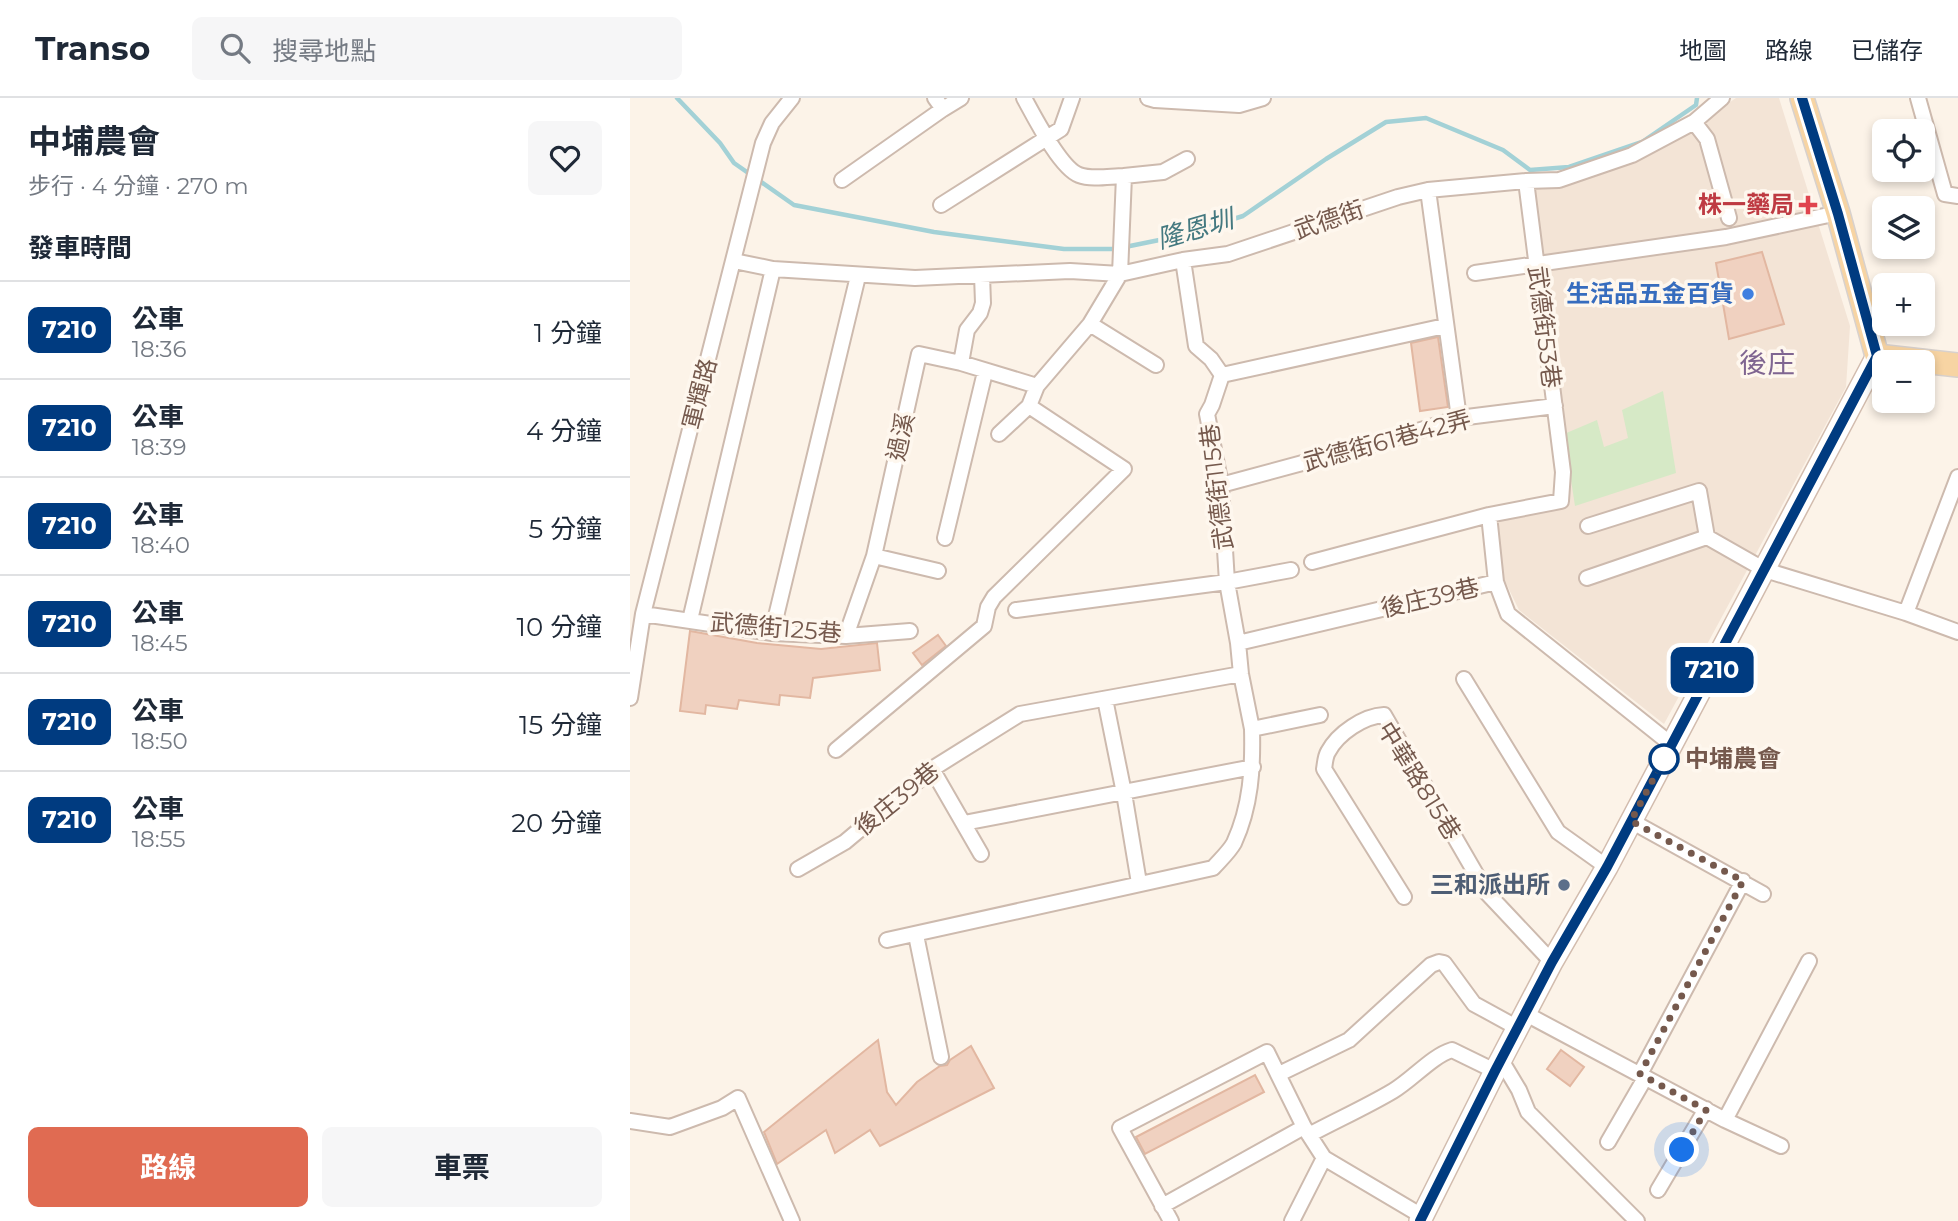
<!DOCTYPE html>
<html lang="zh-TW">
<head>
<meta charset="utf-8">
<style>
  body { margin:0; font-family:Montserrat,"Noto Sans TC",sans-serif; background:#f6f6f7; color:#1f2937; height:100vh; display:flex; flex-direction:column; font-size:26px; white-space:nowrap }
  * { box-sizing:border-box; margin:0 }
  p { font-size:23px; color:#747a83 }
  .icon { flex:none; width:38px; height:38px; fill:none; stroke:currentColor; stroke-width:2; stroke-linecap:round; stroke-linejoin:round }
  .map { position:relative; flex:1; overflow:hidden }
  .sheet { display:flex; flex-direction:column; background:#fff; width:630px }
  .sheet>* { flex:none }
  .badge { padding:0 14px; border-radius:10px; font-size:24px; line-height:46px }
  .buttons { position:absolute; left:1242px; top:21px; display:grid; gap:14px }
  .buttons a { display:grid; place-items:center; width:63px; height:63px; border-radius:10px; background:#fff; box-shadow:0 4px 10px #0003; font-size:35px }
  .you { position:absolute; width:35px; height:35px; margin:-18px; border:5px solid #fff; border-radius:50%; background:#1a73e8; box-shadow:0 0 0 10px #1a73e833 }
  .map>.badge { position:absolute; translate:-50% -50%; box-shadow:0 0 0 4px #fff }
  h2 { padding:0 28px; font-size:26px; line-height:63px }
  .round { display:grid; place-items:center; flex:none; width:74px; height:74px; border-radius:10px; background:#f6f6f7 }
  .summary { display:flex; align-items:center; justify-content:space-between; height:119px; padding:0 28px }
  h1 { font-size:33px; font-weight:700; line-height:52px }
  .action { display:flex; gap:14px; margin-top:auto; padding:14px 28px }
  .action a { flex:1; height:80px; border-radius:10px; background:#e06b52; color:#fff; font-size:28px; font-weight:700; line-height:80px; text-align:center }
  .action a+a { background:#f6f6f7; color:#1f2937 }
  ul { padding:0; list-style:none }
  li { display:flex; align-items:center; gap:21px; height:98px; padding:0 28px; border-top:2px solid #e0e1e3 }
  li div { flex:1 }
  li b { display:block; font-size:26px }
  li em { font-style:normal }
  li .badge { min-width:77px; font-weight:700; text-align:center }
  header { display:flex; align-items:center; gap:42px; box-sizing:border-box; height:98px; padding:0 35px; background:#fff; border-bottom:2px solid #e0e1e3 }
  header strong { font-size:33px }
  nav { display:flex; gap:38px; margin-inline-start:auto; font-size:24px }
  .search { width:490px; height:63px; background:#f6f6f7; display:flex; align-items:center; gap:18px; box-sizing:border-box; padding:0 24px; border-radius:10px; color:#747a83; font-size:26px }
  main { display:flex; flex:1; min-height:0 }
  .map>svg:first-child { display:block }
</style>
</head>
<body>
<header>
<strong>Transo</strong>
<div class="search"><svg class="icon" aria-label="search" viewBox="0 0 24 24"><circle cx="10" cy="10" r="6"/><path d="M15 15l6 6"/></svg>搜尋地點</div>
<nav><a>地圖</a><a>路線</a><a>已儲存</a></nav>
</header>
<main>
<section class="sheet">
<div class="summary"><div><h1>中埔農會</h1><p>步行 · 4 分鐘 · 270 m</p></div><a class="round"><svg class="icon" aria-label="heart" viewBox="0 0 24 24"><path d="M12 20l-8-8c-3-5 5-10 8-4 3-6 11-1 8 4z"/></svg></a></div>
<h2>發車時間</h2>
<ul>
<li><span class="badge" style="background:#003b80;color:#fff">7210</span><div><b>公車</b><p>18:36</p></div><em>1 分鐘</em></li>
<li><span class="badge" style="background:#003b80;color:#fff">7210</span><div><b>公車</b><p>18:39</p></div><em>4 分鐘</em></li>
<li><span class="badge" style="background:#003b80;color:#fff">7210</span><div><b>公車</b><p>18:40</p></div><em>5 分鐘</em></li>
<li><span class="badge" style="background:#003b80;color:#fff">7210</span><div><b>公車</b><p>18:45</p></div><em>10 分鐘</em></li>
<li><span class="badge" style="background:#003b80;color:#fff">7210</span><div><b>公車</b><p>18:50</p></div><em>15 分鐘</em></li>
<li><span class="badge" style="background:#003b80;color:#fff">7210</span><div><b>公車</b><p>18:55</p></div><em>20 分鐘</em></li>
</ul>
<div class="action"><a>路線</a><a>車票</a></div>
</section>
<div class="map">
<svg width="1328" height="1123" viewBox="0 0 1328 1123">
  <rect width="100%" height="100%" fill="#fcf3e8"/>
  <!-- residential -->
  <path fill="#f3e4d6" d="M1106,0h43l71,228 -4,61 -182,337 -145,-114 -16,-33 -7,-56 68,-13 -5,-117 -26,-206 68,-11 110,-59z"/>
  <!-- green -->
  <path fill="#d6e9c6" d="M1033,293l13,82 -101,33 -11,-72 33,-14 7,27 24,-9 -6,-28z"/>
  <g fill="none" stroke-linecap="round" stroke-linejoin="round">
    <!-- stream -->
    <path stroke="#a3d1d6" stroke-width="4.5" d="M47,0l43,45 14,20 60,42 140,27 130,17h53
      M495,149l54,-11 64,-20 83,-57 60,-37 40,-4 77,32 27,20 39,-3 73,-25 54,-37 1,-7"/>
  </g>
  <!-- building -->
  <path fill="#f0d1c0" stroke="#e2b7a1" stroke-width="2" d="M1132,154l22,72 -55,15 -13,-76z
    M808,239l10,70 -28,4 -9,-68z
    M60,533l67,12 64,6 56,-6 3,27 -67,8 -3,20 -30,-3 -1,10 -40,-5 -2,9 -31,-4 -1,9 -25,-3z
    M308,537l8,11 -24,19 -9,-12z
    M248,942l9,52 9,13 21,-23 23,-16 7,-1 3,-5 21,-14 23,42 -114,58 -10,-16 -35,23 -9,-23 -49,34 -13,-32z
    M931,952l23,17 -14,19 -23,-17z
    M625,977l9,17 -119,62 -9,-17z"/>
  <g fill="none" stroke-linecap="round" stroke-linejoin="round">
    <defs>
      <path id="minor" d="M305,0l8,11 18,-11
        M518,0l7,2 84,5 24,-7
        M1288,0l27,96 13,2
        M1064,24l13,17 22,79
        M494,78l39,-4 24,-13
        M212,82l101,-71
        M798,92l31,228
        M311,107l120,-76 11,-31
        M553,162l13,86 15,13 11,16 -10,30 -5,9 14,71 6,97 11,61
        M104,163l39,8 142,9 155,-7 50,3 4,-98c-13,0 -32,4 -45,-1 -19,-7 -45,-59 -55,-77
        M845,175l251,-36 112,-24
        M460,226l66,41
        M331,265l6,-33 13,-17 3,-10 -1,-28
        M592,277l223,-49
        M369,336l30,-28 8,-20 53,-62 30,-50 63,-14 45,-6 170,-57 30,-7 98,-9 33,-1 73,-25 62,-33 28,-24
        M591,387l174,-47 64,-20 96,-12
        M958,428l111,-35 8,46 58,33 141,43 52,19
        M315,440l40,-166
        M244,458l64,15
        M682,464l177,-47
        M957,480l120,-41
        M866,484l-7,-67 72,-14 2,-29 -37,-291
        M386,512l211,-28 64,-12
        M1276,515l52,-136
        M13,516l129,19 74,3 64,-5
        M60,522l83,-351
        M142,535l86,-357
        M216,538l28,-80 45,-202 42,9 76,23
        M834,581l94,153 49,35
        M0,600l13,-84 120,-471 9,-20 20,-25
        M475,601l19,94 15,90
        M690,617l-68,14 -11,-55 -3,-31 258,-61 12,32 164,131
        M206,652l148,-124 4,-19 6,-10 130,-128 -95,-63
        M302,671l49,85
        M1001,723l132,73
        M334,725l289,-56
        M168,771l47,-27 87,-73 88,-55 221,-40
        M774,799l-80,-128c1,-5 1,-12 4,-17 10,-19 36,-36 56,-37l103,178 65,69
        M286,837l25,122
        M257,842l326,-72c7,-8 16,-16 21,-25 17,-37 19,-75 18,-114
        M896,916l199,106 56,26
        M871,962l18,30 9,22 109,109
        M649,976l70,-34 82,-75 8,-3 5,1 30,41 44,24
        M1010,976l103,-193
        M1095,1022l84,-159
        M0,1023l40,6 52,-19 16,-10 54,123
        M679,1037c28,-15 57,-28 84,-44 20,-12 39,-35 59,-41l43,21
        M978,1044l37,-64
        M1028,1092l48,-81
        M532,1108l142,-79
        M541,1123l-51,-93 147,-76 37,75 20,31 98,58
        M662,1123l32,-63"/>
      <path id="secondary" d="M790,1123l75,-150 57,-109 55,-95 270,-511"/>
      <path id="primary" d="M1172,0l36,115 39,143 81,9"/>
    </defs>
    <!-- minor casing -->
    <use href="#minor" stroke="#cdbaae" stroke-width="18"/>
    <!-- secondary casing -->
    <use href="#secondary" stroke="#d2bcae" stroke-width="24"/>
    <!-- primary casing -->
    <use href="#primary" stroke="#d8d1cd" stroke-width="26"/>
    <!-- minor -->
    <use href="#minor" stroke="#fff" stroke-width="14"/>
    <!-- secondary -->
    <use href="#secondary" stroke="#fff" stroke-width="21"/>
    <!-- primary -->
    <use href="#primary" stroke="#f7d4a3" stroke-width="23"/>
  </g>
  <g fill="none" stroke-linecap="round" stroke-linejoin="round">
    <defs>
      <path id="line" d="M790,1123l75,-150 57,-109 55,-95 270,-511 -39,-142 -36,-116"/>
    </defs>
    <!-- line casing -->
    <use href="#line" stroke="#fff" stroke-width="16"/>
    <!-- line -->
    <use href="#line" stroke="#003b80" stroke-width="10"/>
    <!-- walk -->
    <path stroke="#75594d" stroke-width="7" stroke-dasharray="0 12.6" d="M1034,661l-33,62 112,60 -103,193 66,36 -24,40"/>
  </g>
  <!-- markers -->
  <path fill="#e0444e" stroke="#fef7ee" stroke-width="2.5" d="M1174.5 96.5h7v7h7v7h-7v7h-7v-7h-7v-7h7z"/>
  <circle fill="#3f7fe0" stroke="#fef7ee" stroke-width="2.5" cx="1118" cy="196" r="7"/>
  <circle fill="#fff" stroke="#003b80" stroke-width="3.5" cx="1034" cy="661" r="14"/>
  <circle fill="#5c6f8a" stroke="#fef7ee" stroke-width="2.5" cx="934" cy="787" r="7"/>
  <g text-anchor="middle" stroke-width="7" stroke-linejoin="round" paint-order="stroke">
    <!-- health labels -->
    <g font-size="24" font-weight="bold" fill="#be3a42" stroke="#fef7ee" text-anchor="end">
      <text x="1164" y="115">株一藥局</text>
    </g>
    <!-- street labels -->
    <g font-size="24" fill="#75594d" stroke="#fef7ee">
      <text transform="translate(699 122) rotate(-19)" y="8">武德街</text>
      <text transform="translate(914 229) rotate(83)" y="8">武德街53巷</text>
      <text transform="translate(70 296) rotate(-76)" y="8">軍輝路</text>
      <text transform="translate(271 339) rotate(-77)" y="8">過溪</text>
      <text transform="translate(757 343) rotate(-15)" y="8">武德街61巷42弄</text>
      <text transform="translate(587 389) rotate(-97)" y="8">武德街115巷</text>
      <text transform="translate(800 500) rotate(-13)" y="8">後庄39巷</text>
      <text transform="translate(146 530) rotate(5)" y="8">武德街125巷</text>
      <text transform="translate(789 683) rotate(58)" y="8">中華路815巷</text>
      <text transform="translate(267 701) rotate(-39)" y="8">後庄39巷</text>
    </g>
    <!-- shop labels -->
    <g font-size="24" font-weight="bold" fill="#366cbe" stroke="#fef7ee" text-anchor="end">
      <text x="1104" y="204">生活品五金百貨</text>
    </g>
    <!-- stop labels -->
    <g font-size="24" font-weight="bold" fill="#75594d" stroke="#fef7ee" text-anchor="start">
      <text x="1055" y="669">中埔農會</text>
    </g>
    <!-- service labels -->
    <g font-size="24" font-weight="bold" fill="#4e5e75" stroke="#fef7ee" text-anchor="end">
      <text x="920" y="795">三和派出所</text>
    </g>
    <!-- water labels -->
    <g font-size="26" font-style="italic" fill="#447980" stroke="#fef7ee">
      <text transform="translate(565 131) rotate(-16)" y="9">隆恩圳</text>
    </g>
    <!-- quarter labels -->
    <g font-size="28" fill="#7f6591" stroke="#fef7ee">
      <text x="1137" y="275">後庄</text>
    </g>
  </g>
</svg>
<div class="buttons">
<a><svg class="icon" aria-label="locate" viewBox="0 0 24 24"><circle cx="12" cy="12" r="6"/><path d="M12 2v4M12 18v4M2 12h4M18 12h4"/></svg></a>
<a><svg class="icon" aria-label="layers" viewBox="0 0 24 24"><path d="M12 4l9 5-9 5-9-5zM3 14l9 5 9-5"/></svg></a>
<a>+</a>
<a>−</a>
</div>
<div class="you" style="left:1052px;top:1052px"></div>
<b class="badge" style="left:1082px;top:572px;background:#003b80;color:#fff">7210</b>
</div>
</main>
</body>
</html>
